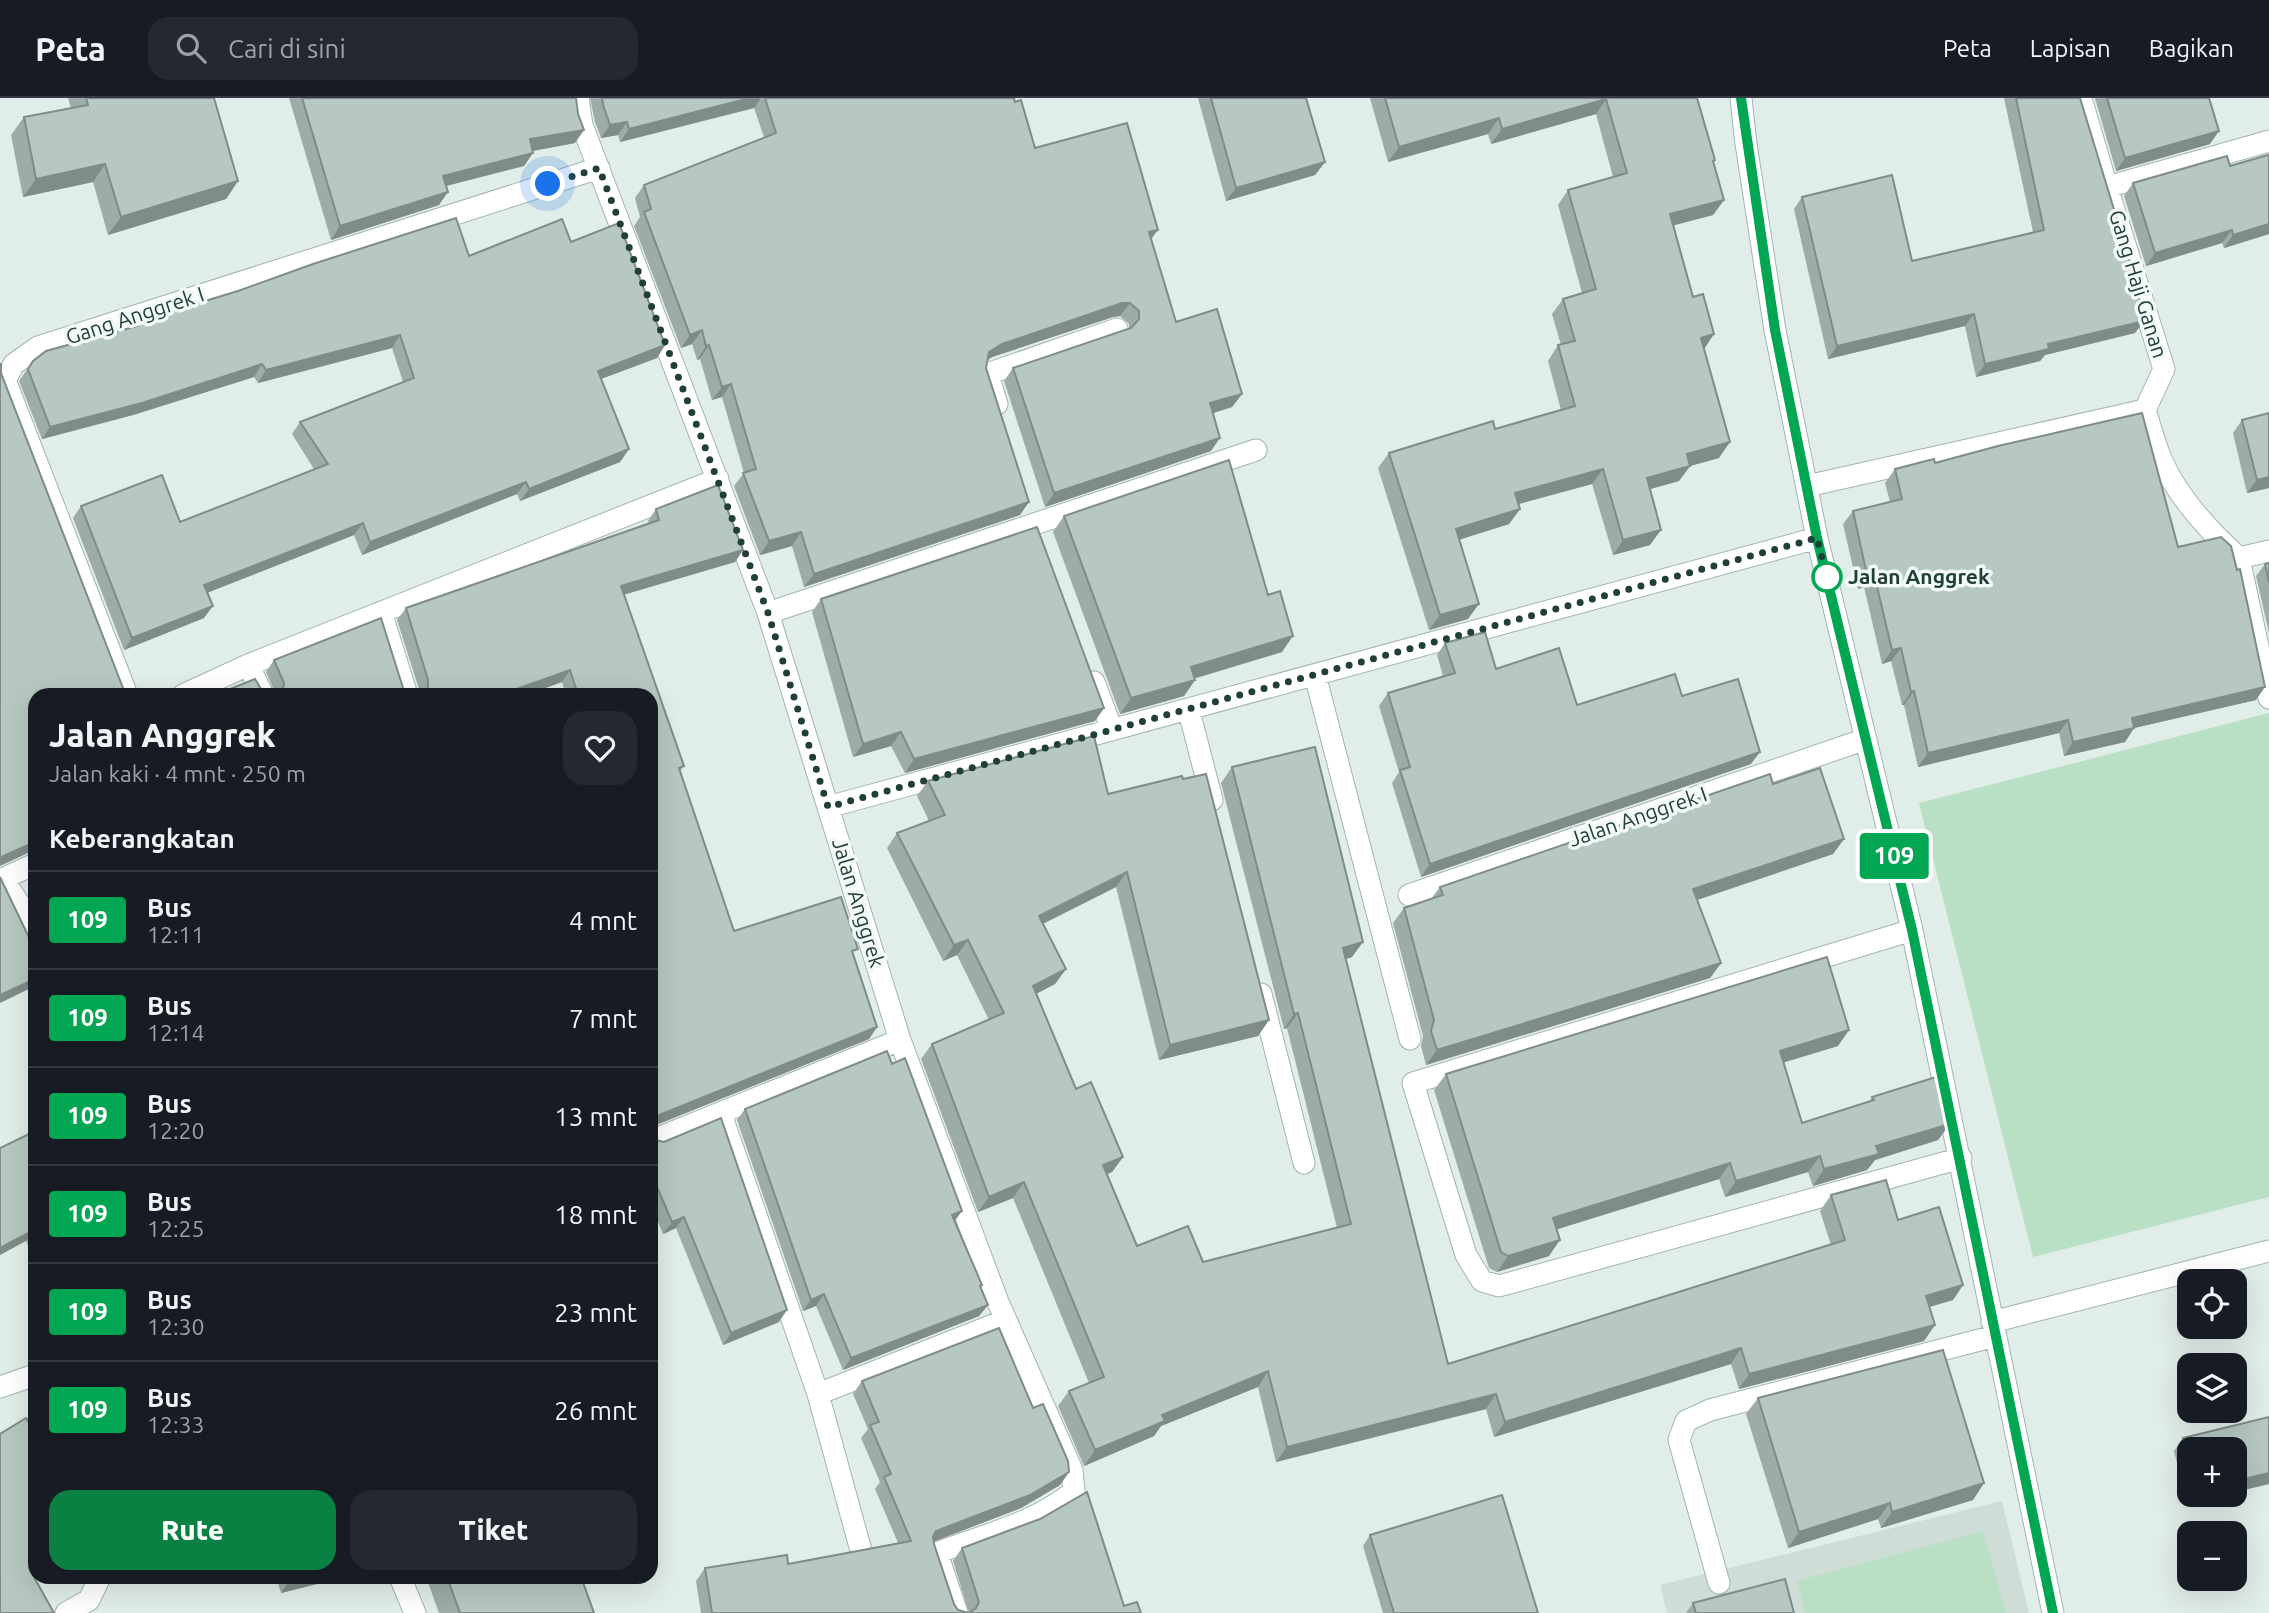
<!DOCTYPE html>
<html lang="id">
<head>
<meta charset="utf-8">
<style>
  body { margin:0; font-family:Ubuntu,sans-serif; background:#242831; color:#f1f3f6; height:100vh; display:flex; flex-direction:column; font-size:26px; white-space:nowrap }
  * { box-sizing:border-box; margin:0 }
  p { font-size:23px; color:#9ea1a6 }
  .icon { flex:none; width:38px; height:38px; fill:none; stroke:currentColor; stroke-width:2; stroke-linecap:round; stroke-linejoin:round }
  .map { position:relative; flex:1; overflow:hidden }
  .drawer { position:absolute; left:28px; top:590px; width:630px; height:896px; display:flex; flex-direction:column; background:#171b24; border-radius:21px; box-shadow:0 7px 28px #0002 }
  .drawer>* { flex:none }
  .badge { padding:0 14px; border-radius:5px; font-size:24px; line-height:46px }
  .tools { position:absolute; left:2177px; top:1171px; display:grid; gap:14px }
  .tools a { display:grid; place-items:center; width:70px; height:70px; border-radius:14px; background:#171b24; box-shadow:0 7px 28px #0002; font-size:35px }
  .you { position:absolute; width:35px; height:35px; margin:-18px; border:5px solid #fff; border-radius:50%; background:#1a73e8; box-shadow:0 0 0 10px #1a73e833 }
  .map>.badge { position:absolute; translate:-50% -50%; box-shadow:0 0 0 4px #fff }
  h2 { padding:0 21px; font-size:26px; line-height:63px }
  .round { display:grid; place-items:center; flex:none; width:74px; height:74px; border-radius:21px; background:#242831 }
  .head { display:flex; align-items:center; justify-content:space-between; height:119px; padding:0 21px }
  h1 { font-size:33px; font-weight:800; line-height:52px }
  .primary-button { display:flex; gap:14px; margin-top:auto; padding:14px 21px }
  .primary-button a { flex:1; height:80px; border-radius:21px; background:#0b8043; color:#fff; font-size:28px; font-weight:800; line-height:80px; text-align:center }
  .primary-button a+a { background:#242831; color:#f1f3f6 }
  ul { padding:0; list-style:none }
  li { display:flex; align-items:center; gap:21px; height:98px; padding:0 21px; border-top:2px solid #363941 }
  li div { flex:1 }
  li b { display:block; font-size:26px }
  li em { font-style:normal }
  li .badge { min-width:77px; font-weight:700; text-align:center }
  header { display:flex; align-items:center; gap:42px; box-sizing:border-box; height:98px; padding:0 35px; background:#171b24; border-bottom:2px solid #363941 }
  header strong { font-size:33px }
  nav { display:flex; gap:38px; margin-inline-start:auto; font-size:24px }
  .search { width:490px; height:63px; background:#242831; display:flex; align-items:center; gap:18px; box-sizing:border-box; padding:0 24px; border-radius:21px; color:#9ea1a6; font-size:26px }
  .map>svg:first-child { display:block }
</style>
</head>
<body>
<header>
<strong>Peta</strong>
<div class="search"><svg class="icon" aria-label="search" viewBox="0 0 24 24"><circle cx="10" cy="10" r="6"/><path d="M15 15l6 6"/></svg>Cari di sini</div>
<nav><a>Peta</a><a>Lapisan</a><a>Bagikan</a></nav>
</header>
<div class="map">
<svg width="2269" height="1515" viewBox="0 0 2269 1515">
  <rect width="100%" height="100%" fill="#e1ede8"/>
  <!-- built -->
  <path fill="#cfddd7" d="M2002,1403l27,112h-362l-7,-28z"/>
  <!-- garden -->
  <path fill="#b9e0c5" d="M2269,615v484l-236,60 -114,-454z
    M1983,1433l23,82h-201l-8,-32z"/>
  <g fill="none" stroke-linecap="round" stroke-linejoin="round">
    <defs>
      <path id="minor" d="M578,0l4,27 186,488 132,427 -249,101
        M1741,0l5,46 29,186 42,208 95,392 141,683
        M2081,0l26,89
        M997,306l-8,-26 1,-5 127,-44
        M2145,312c5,15 9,31 15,46 16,40 48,74 79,102
        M1807,388l338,-76 19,-41 -57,-182 162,-46
        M2239,460l30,140
        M2239,460l30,-7
        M381,514l26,83
        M768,515l488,-163
        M248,567l470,-186
        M1315,577l95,364
        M1094,584l18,48
        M127,597l-122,-315 9,-16 24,-17 561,-179
        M183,597l65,-30 15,30
        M1189,613l23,89
        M828,709l989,-269
        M3,781l32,49
        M0,782l35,-16
        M1409,797l457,-156
        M1912,832l-499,153 53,172 16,26 17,5 462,-128
        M1261,896l43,169
        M900,942l98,262 74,168 2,21c-38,32 -91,44 -137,62l20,60
        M721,1016l97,280 42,153
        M1992,1224l277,-71
        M0,1289l35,-12
        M818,1296l188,-74
        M400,1479l15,36
        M1719,1485l-40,-143 7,-19 24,-11 285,-74
        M66,1515l23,-13 11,-23"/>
    </defs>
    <!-- minor casing -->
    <use href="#minor" stroke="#a3b5b0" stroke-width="23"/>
    <!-- minor -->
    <use href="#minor" stroke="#fff" stroke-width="21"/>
  </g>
  <!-- wall -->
  <path fill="#9daca6" d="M68,0h146l24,83 -12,18 -118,36 -15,-53 -70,15 -12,-62 13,-18 47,-9z
    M289,0h287l-1,45 -42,8v2l-9,13 -78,20 -7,19 -108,35z
    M590,0h424l21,50 116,91 25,83 66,72 -10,13 -19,6 -2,38 -166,56 -41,-126 9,-13 116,-40v-4l-9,-8 -7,1 -121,40 -5,3 -1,8 34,147 -216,72 -12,-41 -32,9 -26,-69 10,-13 -22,-76 -10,3 -12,-41 -3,1 -5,-16 -11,4 -47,-122 6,-9 -5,-19 9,-13 120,-48 -10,-29 -134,34 -2,-7 -17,3 -6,-16z
    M1198,0h108l19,64 -10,13 -89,26z
    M1370,0h327l27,102 -11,15 -39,10 19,72 21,37 -10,15 15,109 -29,8 -11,15 -29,8v56l-37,10 -21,-71 -74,20 2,5 -11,15 -50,15 9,80 -39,11 -51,-162 11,-15 106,-24 66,-19 -13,-49 10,-16h3l-9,-31 11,-15 19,-6 -24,-88 10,-15 45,-13 -17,-63 -105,30 -3,-10 -100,28z
    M2004,0h76l55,235 -90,22 -5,6 -64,16 -11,-51 -137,33 -34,-150 8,-12 110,64 121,-29z
    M2095,0h114l1,46 -94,27z
    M2230,68l39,68 -45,14 -2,-5 -76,23 -22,-70 9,-13z
    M571,144l94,103 -8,13 -56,21 28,70 -9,13 -100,39 -3,-7 -155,61 -8,-20 -147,58 -3,25 -80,32 -51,-132 8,-12 99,16 134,-53 -22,-35 8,-12 103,-40 -11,-34 -134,35 -4,-6 -121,38 -91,24 -23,-58 14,-20 99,-33 4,-6 333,-66z
    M2242,322l27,68 -22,5 -14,-60z
    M1935,365l243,84 78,153 -122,28 -9,14 -61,14 -5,-23 -141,34 -14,-62h-2l-11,-44 -9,3 -18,-77 -6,2 -15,-65 10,-13 37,-9 -5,-19 10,-14z
    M656,411l87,41 -8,12 -111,32 60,172 -4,5 54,160 120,24 23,72 -8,12 -218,88v-432h-85l-4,-13 -36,13h-106v-3l-23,-72 9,-12 243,-85 -1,-2z
    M1064,418l218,136 -88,26 1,2 -11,16 -64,18 -67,-182z
    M2269,465v70l-13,-57 9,-12z
    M821,501l283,109 -9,13 -190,52 -14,-27 -38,11 -41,-145z
    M1445,545l51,26 81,36 105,-9 69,68 -330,113 -29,-94 7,-11 -20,-66 9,-13 55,-17 -6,-21z
    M274,562l129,28 -127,7 -10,-23z
    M1232,669l120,190 -6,2 102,405 383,-119 -11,-34 11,-16 67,25 65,65 -10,15 -24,7 -5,34 -185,48 -8,-25 -237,73 -8,-28 -210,53 -18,-75 -97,39 -7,10 -70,30 -26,-60 11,-15 20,-8 -76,-185 -35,14 -57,-153 11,-15 57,-24 -32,-65 -14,6 -56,-113 10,-15 32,-12 -12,-25 11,-15 180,13 161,226 -11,16 -99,24 -43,-173 -73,37 23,45 -11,15 -19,10 40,95 47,68 -11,15 -5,2 30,72 66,16 134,-34 -50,-200 -3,1 -63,-246z
    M1773,686l71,55 -11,15 -136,46 24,63 -11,15 -284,87 -5,-19 2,-10 -30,-113 11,-15 27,-9 9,-12z
    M1838,948l-54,16 18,61 67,-21 3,-5 78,27 -12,16 -63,20 -8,10 -54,16 -5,-14 -83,25 -6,-18 -162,50 -8,27 -52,16 -8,-4 -55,-178 12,-16z
    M745,1011l210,113 27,63 -2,3 8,17 -9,11 -136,54 -27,-64 -13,5 -66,-191z
    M35,1033v128l-9,-18z
    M651,1041l128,183 -56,23 -47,-117 -13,6 -12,-30z
    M862,1283l171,27 36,64 -9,13 -39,23 -88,34 21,62 4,6 11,3 -16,-52 9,-13 179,65h-440l-5,-32 9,-13 83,-4 110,-21 -23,-54 5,-7 -19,-44 7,-9 -15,-35z
    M1758,1300l226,85 -11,17 -92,28 -3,-9 -90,29 -42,-134z
    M2269,1319v67l-34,8 -46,-43v45h35l-37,10 -13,-53 9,-13z
    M1370,1437l168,78h-155l-20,-67z
    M276,1479h69l-64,16z
    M426,1479h155l13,36h-155z
    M1693,1505l101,10h-108z"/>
  <!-- shaded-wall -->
  <path fill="#7f8c87" d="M750,0h11l-7,10 -134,34 9,-13z
    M1606,1l-10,15 -105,30 11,-15z
    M1499,20l-11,16 -100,28 11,-15z
    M627,24l-9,13 -17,3 9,-13z
    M584,32l-9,13 -54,10 9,-14z
    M2219,33l-9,13 -94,27 9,-13z
    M533,55l-9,13 -90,23 9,-13z
    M1325,64l-10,13 -89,26 10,-13z
    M105,66l-12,18 -70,15 13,-18z
    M238,83l-12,18 -118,36 13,-18z
    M448,94l-9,13 -108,35 9,-14z
    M1724,102l-11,15 -53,14 10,-15z
    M2269,126v10l-45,14 9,-13z
    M1158,132l-10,13 1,-11z
    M2232,132l-10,13 -76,23 9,-13z
    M1122,205h8l-10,13 -7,1 -121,40 -13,9 10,-14 13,-8z
    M1974,216l-9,12 -137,33 9,-13z
    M2144,223l-9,12 -90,22 -5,6 -64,16 9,-13 63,-20z
    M702,232l-10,14 -11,4 9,-13z
    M1714,236l-10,15 -3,-11z
    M400,237l-8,13 -134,35 8,-13z
    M665,247l-8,13 -67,25 8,-12z
    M709,247l-9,14 -3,1 9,-14z
    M262,266l-8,13 -121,38 -91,24 8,-12z
    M731,286l-9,13 -10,3 10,-13z
    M1242,296l-10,13 -31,10 9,-14z
    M1220,340l-9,13 -166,56 9,-14z
    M1730,344l-11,16 -29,8 -11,15 -43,12 11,-15 40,-24z
    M629,351l-9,13 -100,39 9,-12z
    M1603,371l-11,15 -88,24 11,-15z
    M2269,379v11l-22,5 10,-13z
    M526,384l-9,12 -155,61 8,-13z
    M1029,404l-9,13 -216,72 10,-13z
    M1520,411l-11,15 -63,20 10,-15z
    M363,425l-9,12 -158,62 8,-12z
    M1661,432l-11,15 -37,10 10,-15z
    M801,434l-9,14 -32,9 9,-14z
    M743,452l-8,12 -122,36 8,-12z
    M1874,476l-10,13 -6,2 9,-14z
    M1479,506l-11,15 -39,11 11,-15z
    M213,508l-9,12 -80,32 8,-12z
    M1293,538l-11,16 -102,31 11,-16z
    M1901,550l-10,13 -9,3 10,-14z
    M570,572l-8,12 -36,13h-26z
    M1195,582l-11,16 -64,18 11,-16z
    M2265,589l-9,13 -122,28 -9,14 -61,14 9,-14 59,-24z
    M1914,593l-10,14h-2l9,-13z
    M1104,610l-9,13 -190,52 9,-14z
    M2068,622l-9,13 -141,34 10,-14z
    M901,634l-10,14 -38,11 10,-13z
    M1760,654l-9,12 -330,113 9,-13z
    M1844,741l-11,15 -151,51 11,-16z
    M35,744v9l-5,1 -30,14v-7l3,-3z
    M1127,774l-11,15 -88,44 11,-15z
    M968,842l-11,15 -14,6 11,-16z
    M1363,844l-11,15 -19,6 10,-15z
    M1721,865l-11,15 -284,87 11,-15z
    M1066,871l-11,15 -33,17 11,-15z
    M35,881v7l-35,17v-8z
    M1298,915l-11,15 -3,1 10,-15z
    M1269,922l-11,16 -99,24 11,-15z
    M877,929l-8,12 -218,88v-7l3,-3z
    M1849,932l-11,16 -69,21 11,-16z
    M1950,1026l-12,16 -63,20 -8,10 -54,16 11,-17 52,-23z
    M1820,1058l-12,16 -83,25 11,-16z
    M1123,1059l-11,15 -20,9 11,-16z
    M1730,1065l-11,16 -177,55 11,-16z
    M1024,1084l-11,16 -35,14 11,-15z
    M962,1113l-8,11 -2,-7z
    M684,1119l-8,11 -13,6 9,-12z
    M34,1132l-8,11 -26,14v-7z
    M1560,1142l-11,16 -52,16 11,-16z
    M1963,1187l-10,15 -38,11 11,-15z
    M824,1196l-8,12 -13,5 8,-11z
    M988,1207l-9,11 -136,54 8,-12z
    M787,1212l-8,12 -56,23 8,-12z
    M1935,1227l-11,16 -185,48 10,-15z
    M1741,1250l-10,16 -237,73 11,-15z
    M1268,1273l-10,16 -97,39 -7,10 -70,30 11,-16 67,-35z
    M1496,1296l-10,15 -210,53 11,-15z
    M1069,1374l-9,13 -39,23 -94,36 9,-13z
    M2269,1375v11l-34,8v-11z
    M1984,1385l-11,17 -92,28 11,-16z
    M2193,1396h31l-37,10z
    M1890,1405l-12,16 -90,29 11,-16z
    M304,1479h41l-64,16 9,-13z"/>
  <!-- building -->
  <path fill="#b6c8c1" stroke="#7f8c87" stroke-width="2" d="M86,0h128l24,83 -117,36 -16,-53 -69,15 -12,-62 64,-12z
    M302,0h274l2,16 6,16 -54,9 3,14 -90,23 5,16 -108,34z
    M602,0h148l-121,31 -2,-7 -17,3 -6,-17z
    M765,0h249l1,4 6,-2 14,48 92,-25 31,107 -9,2 27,90 41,-13 25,85 -32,9 10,35 -166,55 -41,-125 118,-40 8,-9v-8l-9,-8h-8l-120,41 -13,8 -3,16 43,134 -215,72 -13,-42 -32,9 -26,-68 13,-4 -25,-85 -9,3 -13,-42 -3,1 -4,-16 -12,5 -46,-123 7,-3 -7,-24 132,-52z
    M1211,0h95l19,64 -89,26z
    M1385,0h312l18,62 -2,1 11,39 -54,14 23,83 10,-3 11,40 -13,4 29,104 -43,12 3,12 -43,12 14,52 -38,10 -20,-71 -88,24 5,16 -64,20 23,75 -39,11 -51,-162 104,-32 2,8 80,-23 -17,-61 17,-4 -12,-42 33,-10 -28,-99 59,-17 -21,-74 -104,30 -3,-11 -100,29z
    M2016,0h64l54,177 10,46 -96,23 1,5 -64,15 -11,-50 -137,32 -35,-149 90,-22 20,86 132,-31z
    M2107,0h102l10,33 -94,27z
    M2268,57l1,2v67l-36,11 -1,-5 -77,23 -22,-70 94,-27 3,10z
    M456,120l13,38 93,-37 9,23 48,-19 46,122 -67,26 31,78 -100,40 -3,-7 -156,60 -7,-19 -159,62 9,21 -81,32 -51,-132 81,-31 18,47 148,-58 -28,-42 114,-44 -14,-43 -134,35 -4,-6 -120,39 -92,24 -22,-58 5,-8 13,-10 91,-25 -1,-4 102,-31 75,-27z
    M0,266h1v9l122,315 7,7h-95v147l-32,14 -3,3z
    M2142,315l36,134 43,-10 10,9 6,24 3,-1 25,118 -133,31 2,10 -61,14 -5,-22 -140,33 -14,-62 -3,1 -10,-44 -9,2 -18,-76 -7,1 -14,-64 49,-12 -7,-30 39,-10 1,4 63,-17z
    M2269,315v64l-12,3 -15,-60z
    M1229,362l39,135 12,-4 13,45 -102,31 4,13 -64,18 -67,-182z
    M718,387l25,65 -122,36 63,180 -5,2 55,163 107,-34 17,52 -6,2 25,76 -223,90 -3,3v-201l3,-1 -3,-8v-215h-73l-8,-25 -70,25h-80l8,-8v-7l-22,-72 253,-88 -3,-11z
    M1037,429l67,181 -190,51 -13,-27 -38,12 -42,-145z
    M2269,465v19l-4,-18z
    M381,520l22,70 8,7h-134l6,-5 1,-7 -10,-23z
    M1485,534l11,37 63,-21 18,57 98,-31 7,22 56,-17 22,73 -330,112 -30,-94 10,-3 -22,-74 67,-20 -10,-30z
    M255,581l9,15 2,1h-51z
    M1094,638l14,58 74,-18 1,3 23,-5 63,246 -99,25 -43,-173 -88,44 27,53 -33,17 43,103 15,-7 32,75 -20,8 34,81 51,-20 15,36 148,-38 -53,-211 -4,1 -62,-247 83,-20 48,195 -20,6 105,416 397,-124 -14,-45 55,-15 12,40 41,-13 24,78 -37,11 9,29 -186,49 -8,-26 -236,74 -9,-28 -209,53 -19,-76 -106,44 3,6 -70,29 -26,-59 35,-14 -80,-195 -35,15 -57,-153 72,-31 -36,-73 -14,5 -57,-112 48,-18 -17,-34z
    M1820,670l24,71 -151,50 28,74 -284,87 -6,-19 3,-11 -30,-112 39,-13 -3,-8 330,-113 3,10z
    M0,779l35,73v29l-35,16z
    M1827,859l22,73 -69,21 22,72 72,-23 -2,-3 64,-20 14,47 -74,22 3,8 -55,15 -4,-13 -84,25 -6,-18 -177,55 7,22 -52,16 -7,-4 -55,-178z
    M887,953l5,13 13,-6 57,153 -10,4 30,70 -2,1 8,19 -137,53 -27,-64 -13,6 -66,-191z
    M721,1020l66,192 -56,23 -47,-116 -12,5 -21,-49v-34l13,3z
    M35,1033v100l-1,-1 -34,18v-100z
    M999,1230l34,80 10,-4 25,57 1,11 -39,23 -94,36 -3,6 1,7 20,60 4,6 11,3 7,-5 3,-6 -17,-54 78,-29 47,-27 37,114 13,-4 4,11h-429l-7,-45 82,-13 1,9 123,-23 -27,-64 7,-3 -21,-49 9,-3 -17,-41z
    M1943,1252l41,133 -92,29 -2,-9 -91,29 -41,-134z
    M2269,1319v56l-34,8v-32h-46v14l-6,-25z
    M26,1320l9,14v123l-3,2 3,4v3l-6,4 25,45h-54v-179z
    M1502,1397l36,118h-144l-24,-78z
    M289,1479h15l-14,3z
    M447,1479h134l13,36h-134z
    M1785,1481l9,34h-98l-3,-10z"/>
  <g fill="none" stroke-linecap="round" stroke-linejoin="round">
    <defs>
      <path id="line" d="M1741,0l34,232 42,208 95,392 141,683"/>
    </defs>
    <!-- line casing -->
    <use href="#line" stroke="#fff" stroke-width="16"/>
    <!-- line -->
    <use href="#line" stroke="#00a651" stroke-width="10"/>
    <!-- walk -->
    <path stroke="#203f38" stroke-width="7" stroke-dasharray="0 12.6" d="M548,86l51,-16 169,445 60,194 989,-269 13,51 -3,-12"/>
  </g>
  <!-- markers -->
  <circle fill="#fff" stroke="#00a651" stroke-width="3.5" cx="1827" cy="479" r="14"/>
  <g text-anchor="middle" stroke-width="7" stroke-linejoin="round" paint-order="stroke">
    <!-- street labels -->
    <g font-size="21" fill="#203f38" stroke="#f2f9f6">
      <text transform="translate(2138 186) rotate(73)" y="7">Gang Haji Ganan</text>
      <text transform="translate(135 218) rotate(-18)" y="7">Gang Anggrek I</text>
      <text transform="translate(1638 719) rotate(-19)" y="7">Jalan Anggrek I</text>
      <text transform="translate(858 805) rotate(73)" y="7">Jalan Anggrek</text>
    </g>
    <!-- stop labels -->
    <g font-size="21" font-weight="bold" fill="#203f38" stroke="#f2f9f6" text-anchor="start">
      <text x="1848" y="486">Jalan Anggrek</text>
    </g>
  </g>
</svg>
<div class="tools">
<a><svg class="icon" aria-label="locate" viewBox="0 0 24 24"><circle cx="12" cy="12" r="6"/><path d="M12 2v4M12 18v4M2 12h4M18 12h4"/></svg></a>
<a><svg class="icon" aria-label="layers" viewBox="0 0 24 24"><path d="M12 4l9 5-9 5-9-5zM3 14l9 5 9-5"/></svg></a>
<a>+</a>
<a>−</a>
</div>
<div class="you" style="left:548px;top:86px"></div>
<b class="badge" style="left:1894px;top:758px;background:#00a651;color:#fff">109</b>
<section class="drawer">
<div class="head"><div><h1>Jalan Anggrek</h1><p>Jalan kaki · 4 mnt · 250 m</p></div><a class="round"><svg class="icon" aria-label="heart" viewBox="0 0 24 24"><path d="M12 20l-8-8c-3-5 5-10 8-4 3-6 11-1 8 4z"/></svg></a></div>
<h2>Keberangkatan</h2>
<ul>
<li><span class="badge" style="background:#00a651;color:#fff">109</span><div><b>Bus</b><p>12:11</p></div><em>4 mnt</em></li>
<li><span class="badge" style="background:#00a651;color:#fff">109</span><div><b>Bus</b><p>12:14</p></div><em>7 mnt</em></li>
<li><span class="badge" style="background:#00a651;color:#fff">109</span><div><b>Bus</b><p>12:20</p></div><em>13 mnt</em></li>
<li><span class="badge" style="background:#00a651;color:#fff">109</span><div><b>Bus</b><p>12:25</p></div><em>18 mnt</em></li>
<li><span class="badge" style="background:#00a651;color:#fff">109</span><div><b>Bus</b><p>12:30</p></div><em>23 mnt</em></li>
<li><span class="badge" style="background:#00a651;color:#fff">109</span><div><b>Bus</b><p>12:33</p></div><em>26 mnt</em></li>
</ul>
<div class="primary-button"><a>Rute</a><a>Tiket</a></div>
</section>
</div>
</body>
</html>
